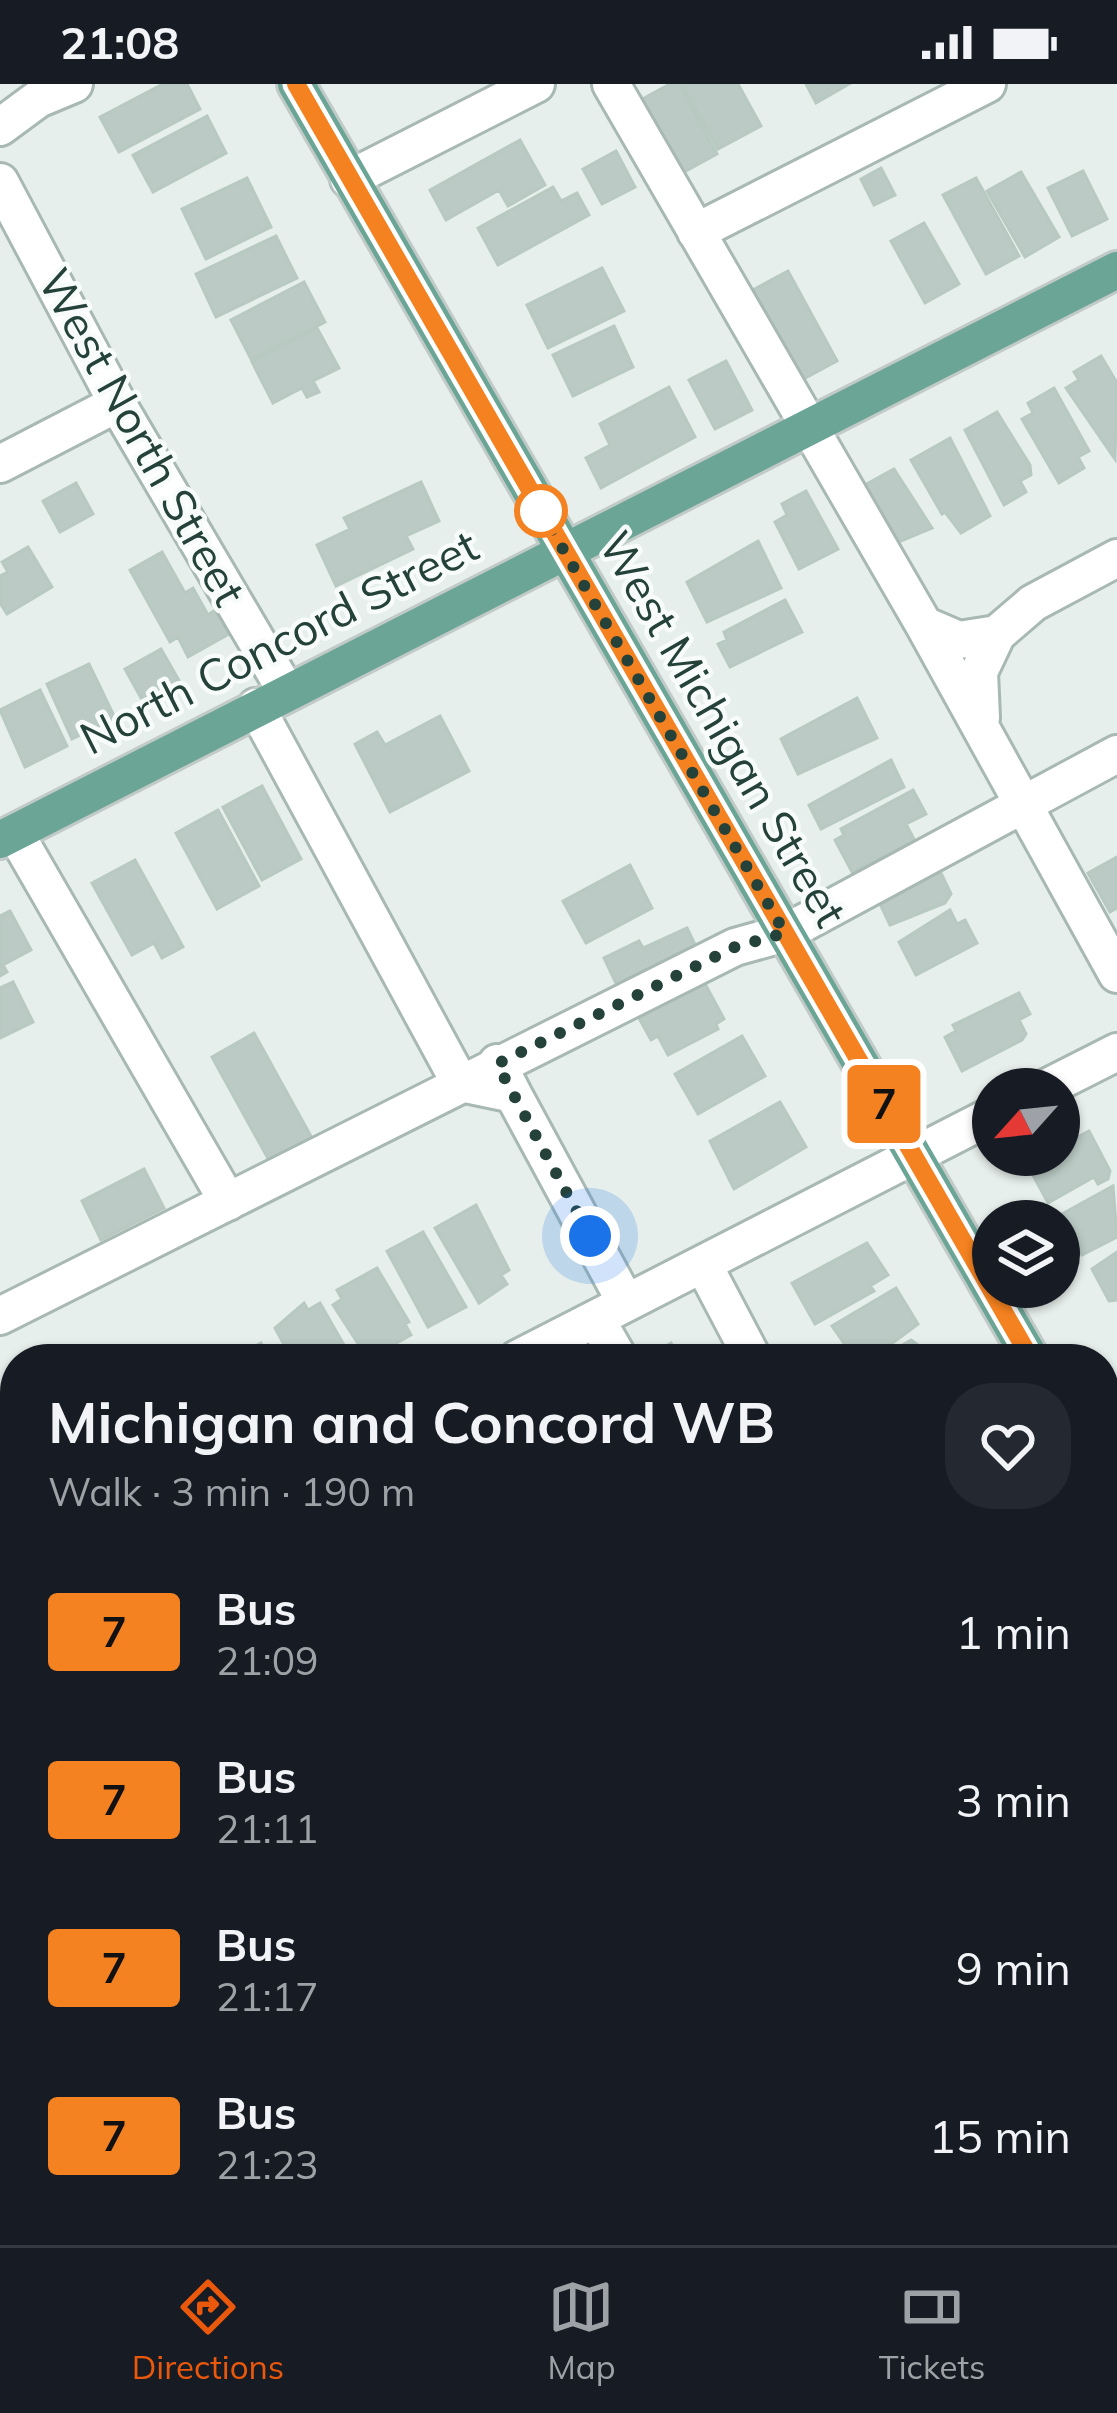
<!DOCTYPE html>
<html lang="en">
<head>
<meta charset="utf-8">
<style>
  body { margin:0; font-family:Mulish,sans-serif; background:#242831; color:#f1f3f6; height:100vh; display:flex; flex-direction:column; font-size:45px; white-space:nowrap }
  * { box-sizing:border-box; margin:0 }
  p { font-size:39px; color:#9ea1a6 }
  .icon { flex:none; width:66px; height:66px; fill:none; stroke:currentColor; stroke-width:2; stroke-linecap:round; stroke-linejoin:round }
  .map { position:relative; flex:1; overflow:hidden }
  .side { position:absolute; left:0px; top:1260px; width:1119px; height:903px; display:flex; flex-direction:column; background:#171b24; border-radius:48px 48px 0 0; box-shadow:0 3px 9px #0004 }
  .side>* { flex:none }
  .badge { padding:0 24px; border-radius:9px; font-size:42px; line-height:78px }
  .needle { width:78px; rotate:243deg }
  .tools { position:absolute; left:972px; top:984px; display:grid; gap:24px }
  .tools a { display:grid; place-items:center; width:108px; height:108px; border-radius:50%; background:#171b24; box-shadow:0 3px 9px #0004; font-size:60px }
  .you { position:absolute; width:60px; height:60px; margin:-30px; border:9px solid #fff; border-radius:50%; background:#1a73e8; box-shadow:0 0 0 18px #1a73e833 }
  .map>.badge { position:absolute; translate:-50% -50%; box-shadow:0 0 0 6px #fff }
  .round { display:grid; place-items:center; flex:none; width:126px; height:126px; border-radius:48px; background:#242831 }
  .overview { display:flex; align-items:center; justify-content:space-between; height:204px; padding:0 48px }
  h1 { font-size:57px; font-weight:700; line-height:90px }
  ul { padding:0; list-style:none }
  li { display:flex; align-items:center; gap:36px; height:168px; padding:0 48px }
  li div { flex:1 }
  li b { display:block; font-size:45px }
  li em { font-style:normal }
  li .badge { min-width:132px; font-weight:700; text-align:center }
  .status { display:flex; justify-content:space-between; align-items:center; height:84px; padding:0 60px; background:#171b24; direction:ltr }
  .status svg { height:33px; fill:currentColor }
  .tabs { display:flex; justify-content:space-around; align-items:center; height:168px; border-top:3px solid #363941; background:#171b24; font-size:33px; color:#9ea1a6 }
  .tabs a { display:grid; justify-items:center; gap:6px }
  .tabs .active { color:#ea580c }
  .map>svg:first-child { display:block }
</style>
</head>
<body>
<div class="status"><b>21:08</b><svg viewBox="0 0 49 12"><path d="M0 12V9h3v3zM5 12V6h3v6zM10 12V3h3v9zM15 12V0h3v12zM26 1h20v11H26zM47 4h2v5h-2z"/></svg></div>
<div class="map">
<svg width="1117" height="2161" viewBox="0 0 1117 2161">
  <rect width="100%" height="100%" fill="#e6efeb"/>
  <!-- building -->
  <path fill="#bbcac4" stroke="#b8c9c2" stroke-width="3" d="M163,0h24l13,25 -81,43 -19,-35z
    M670,0h9l38,70 -42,23 -40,-74z
    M682,0h56l23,42 -43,23z
    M806,0h43l-33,19z
    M207,32l19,37 -73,39 -20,-37z
    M520,56l25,45 -37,21 -9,-16 -53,30 -16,-30z
    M616,67l19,36 -33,17 -19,-35z
    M881,84l14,27 -21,10 -13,-26z
    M1083,87l24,48 -35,17 -24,-48z
    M1021,88l38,65 -34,20 -38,-66z
    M247,94l24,49 -65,32 -24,-50z
    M976,94l43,78 -33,18 -43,-79z
    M553,103l8,14 16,-8 12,22 -91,50 -20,-37z
    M924,139l35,61 -34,19 -34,-62z
    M276,152l21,42 -81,39 -20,-43z
    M602,184l22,43 -76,37 -21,-43z
    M788,187l49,90 -39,21 -49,-90z
    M304,198l21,40 -74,37 -20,-39z
    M614,242l19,41 -60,29 -20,-41z
    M317,244l22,40 -26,13 6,11 -12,5 -5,-9 -29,15 -21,-41z
    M1101,272l16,27 -2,76 -49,-71 13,-8 -5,-8z
    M726,277l26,49 -37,19 -26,-49z
    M669,303l26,50 -94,51 -15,-30 24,-13 -10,-21z
    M1054,304l35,63 -11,6 6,11 -25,15 -37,-64 11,-6 -5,-10z
    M997,328l33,53 1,10 -11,6 6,11 -22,13 -39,-75z
    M950,354l40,78 -29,17 -16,-21 -3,2 -31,-54z
    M894,385l38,59 -41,17 -30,-58z
    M421,398l18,39 -33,15 7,13 -77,37 -19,-41 33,-16 -6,-11z
    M76,399l17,31 -33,18 -17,-31z
    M806,407l32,58 -39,20 -24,-47 12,-7 -5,-11z
    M758,457l23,47 -74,34 -20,-40z
    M28,463l24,40 -45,27 -7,-11v-27l8,-4 -6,-10z
    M162,468l23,41 8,-5 15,27 7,-5 14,24 -41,23 -10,-20 -8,5 -40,-72z
    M785,516l17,32 -72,35 -12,-23 9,-4 -3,-8z
    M161,565l20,35 -36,21 -20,-36z
    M89,580l26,54 -43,21 -25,-55z
    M40,606l27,56 -42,21 -25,-57z
    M857,614l20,40 -79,36 -17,-35z
    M440,632l29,55 -79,41 -35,-68 22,-12 8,13z
    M891,676l13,27 -83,42 -12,-24z
    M262,702l39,73 -39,21 -39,-73z
    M913,706l13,24 -20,10 9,17 -63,31 -17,-32 9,-5 -3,-6z
    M218,726l41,76 -42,23 -41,-76z
    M1117,773v51l-7,4 -22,-39z
    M135,776l48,87 -21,11 -8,-15 -22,12 -40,-72z
    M630,781l22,43 -66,35 -23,-42z
    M939,785l12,25 -6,9 -55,22 -15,-32z
    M950,826l7,14 8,-4 12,23 -61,32 -17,-33z
    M10,827l21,39 -28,15 4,7 -7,4v-60z
    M687,844l14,29 -80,37 -17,-36 35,-17 4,7z
    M703,896l21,39 -8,5 2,5 -50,26 -10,-19 -7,4 -12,-22 9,-5 -3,-7z
    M13,898l20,40 -33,16v-50z
    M1019,909l11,21 -11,6 7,14 -4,6 -60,31 -17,-34 11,-6 -3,-6z
    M254,949l59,107 -42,24 -59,-107z
    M742,952l23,40 -67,38 -23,-40z
    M780,1018l26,45 -72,42 -24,-48z
    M1089,1047l21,40 -2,8 -10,5 -4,-7 -46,26 -21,-39 32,-9v-8z
    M144,1085l20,39 -63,32 -19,-39z
    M1113,1102l4,51 -35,18 -22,-40z
    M476,1121l33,65 -8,5 6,9 -28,19 -44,-75z
    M423,1148l43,75 -38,20 -41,-76z
    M867,1159l21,32 -18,11 4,5 -59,33 -23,-41z
    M1117,1168v48l-8,1 -17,-32z
    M377,1184l32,54 -4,2 6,11 -43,24 -35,-54 9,-6 -5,-9z
    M896,1204l22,36 -47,35h-16l-23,-33z
    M304,1219l4,7 12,-7 32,56h-60l-17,-31z
    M911,1256l26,19h-58z
    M261,1259l7,16h-38z
    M671,1259l8,16h-36z
    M15,1378v79l-15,9v-48l5,-2 -5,-29z
    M1117,1653v52l-12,7 7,13 -8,4v-69z
    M1106,2085l11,21v48l-12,7 -15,-13h14z
    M284,2148h51l6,10 -50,3z
    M970,2148h30l7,13h-52z"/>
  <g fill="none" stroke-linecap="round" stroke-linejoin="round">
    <defs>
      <path id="minor" d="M611,0l313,541 193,349
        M0,43l38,-28 36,-15
        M349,95l187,-95
        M0,98l122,230 164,279
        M696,148l291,-148
        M0,380l118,-61
        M924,541l35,15 38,-6 -18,38 2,46
        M997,550l36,-31 84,-45
        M256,623l204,376 53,11 -16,-31
        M15,749l213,369
        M1044,1005l73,-37
        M513,1010l113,209
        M703,1180l50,95
        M0,1232l735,-369 50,-14 332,-179
        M596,1235l23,40
        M517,1275l476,-244
        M0,1540l15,-7
        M1104,1585l13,-7
        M0,1792l15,46
        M1104,1915l13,-7
        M1104,2038l13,22
        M174,2148l9,13
        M625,2161l20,-13"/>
      <path id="major" d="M296,0l735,1275
        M0,756l1117,-570
        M1104,1402l13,23"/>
    </defs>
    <!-- minor casing -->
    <use href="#minor" stroke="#a8b8b2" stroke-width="42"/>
    <!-- major casing -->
    <use href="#major" stroke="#c2cac8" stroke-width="42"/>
    <!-- path -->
    <path stroke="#86b3a5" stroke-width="6" stroke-dasharray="6 9" stroke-linecap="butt" d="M0,2078l15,64
      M16,2148l4,13"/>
    <!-- minor -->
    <use href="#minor" stroke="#fff" stroke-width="36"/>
    <!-- major -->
    <use href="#major" stroke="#6aa596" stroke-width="36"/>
  </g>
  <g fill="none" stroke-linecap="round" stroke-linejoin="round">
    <defs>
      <path id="line" d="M296,0l735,1275"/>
    </defs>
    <!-- line casing -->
    <use href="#line" stroke="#fff" stroke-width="27"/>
    <!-- line -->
    <use href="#line" stroke="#f58220" stroke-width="18"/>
    <!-- walk -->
    <path stroke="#24423a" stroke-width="12" stroke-dasharray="0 21.6" d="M541,427l244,422 -50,14 -238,117 93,172"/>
  </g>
  <!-- markers -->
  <circle fill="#fff" stroke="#f58220" stroke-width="6" cx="541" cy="427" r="24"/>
  <g text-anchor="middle" stroke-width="9" stroke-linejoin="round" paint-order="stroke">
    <!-- street labels -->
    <g font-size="45" fill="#24423a" stroke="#f7fbf9">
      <text transform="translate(142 353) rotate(61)" y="16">West North Street</text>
      <text transform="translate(279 558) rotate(-27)" y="16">North Concord Street</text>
      <text transform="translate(723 645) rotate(60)" y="16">West Michigan Street</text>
    </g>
  </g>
</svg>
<div class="tools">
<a><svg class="needle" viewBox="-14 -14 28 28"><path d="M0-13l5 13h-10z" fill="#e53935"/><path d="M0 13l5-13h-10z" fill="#9ea1a6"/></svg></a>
<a><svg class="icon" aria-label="layers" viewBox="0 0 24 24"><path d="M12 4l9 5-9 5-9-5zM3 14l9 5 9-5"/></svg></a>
</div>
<div class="you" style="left:590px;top:1152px"></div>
<b class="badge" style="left:884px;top:1020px;background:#f58220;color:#111">7</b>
<section class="side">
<div class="overview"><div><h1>Michigan and Concord WB</h1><p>Walk · 3 min · 190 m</p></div><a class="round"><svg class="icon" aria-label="heart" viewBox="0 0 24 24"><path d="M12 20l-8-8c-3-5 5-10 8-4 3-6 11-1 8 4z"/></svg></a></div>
<ul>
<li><span class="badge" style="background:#f58220;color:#111">7</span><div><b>Bus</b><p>21:09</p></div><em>1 min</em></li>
<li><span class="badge" style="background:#f58220;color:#111">7</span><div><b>Bus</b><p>21:11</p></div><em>3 min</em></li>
<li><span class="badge" style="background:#f58220;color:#111">7</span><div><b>Bus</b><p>21:17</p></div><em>9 min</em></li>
<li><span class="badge" style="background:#f58220;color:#111">7</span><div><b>Bus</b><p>21:23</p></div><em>15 min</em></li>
</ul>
</section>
</div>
<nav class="tabs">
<a class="active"><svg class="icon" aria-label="directions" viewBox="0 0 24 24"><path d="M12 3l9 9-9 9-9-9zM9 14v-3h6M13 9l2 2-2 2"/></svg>Directions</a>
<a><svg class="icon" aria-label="map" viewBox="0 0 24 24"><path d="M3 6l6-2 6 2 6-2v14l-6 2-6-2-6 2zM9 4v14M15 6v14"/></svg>Map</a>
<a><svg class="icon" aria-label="tickets" viewBox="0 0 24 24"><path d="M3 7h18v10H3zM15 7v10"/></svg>Tickets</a>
</nav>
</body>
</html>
